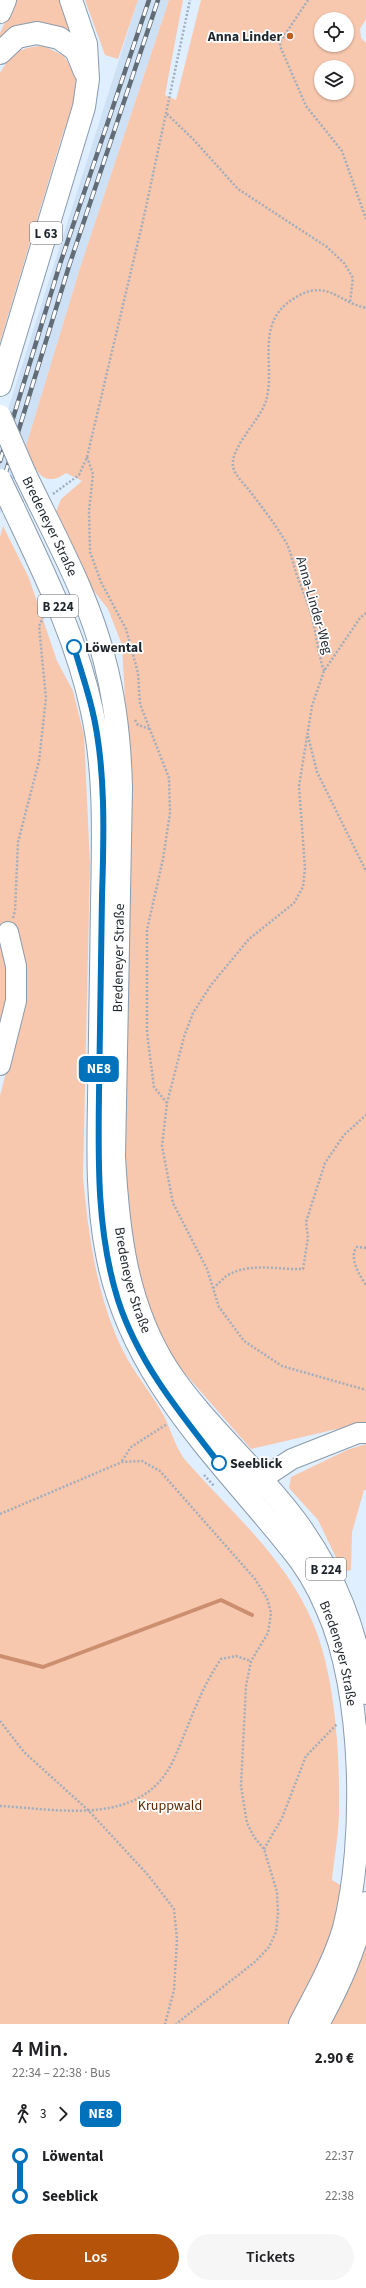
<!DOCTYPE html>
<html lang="de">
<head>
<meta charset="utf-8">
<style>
  body { margin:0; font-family:"Source Sans 3",sans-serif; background:#f6f6f6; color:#202124; height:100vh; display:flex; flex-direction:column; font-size:15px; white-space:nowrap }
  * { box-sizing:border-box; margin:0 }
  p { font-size:13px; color:#757577 }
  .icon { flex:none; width:22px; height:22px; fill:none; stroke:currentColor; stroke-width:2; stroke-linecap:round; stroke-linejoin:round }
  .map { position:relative; height:2024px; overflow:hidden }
  .sheet { display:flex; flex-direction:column; background:#fff; flex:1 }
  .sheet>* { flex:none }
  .badge { padding:0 8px; border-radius:6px; font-size:14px; line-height:26px }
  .controls { position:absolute; left:314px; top:12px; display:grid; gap:8px }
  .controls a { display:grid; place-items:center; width:40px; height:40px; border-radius:50%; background:#fff; box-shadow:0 1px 3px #0004; font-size:20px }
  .map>.badge { position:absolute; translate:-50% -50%; box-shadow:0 0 0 2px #fff }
  .legs { display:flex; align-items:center; gap:6px; height:44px; padding:0 12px; font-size:13px }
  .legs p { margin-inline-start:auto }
  .headline { display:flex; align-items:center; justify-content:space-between; height:68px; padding:0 12px }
  h1 { font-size:22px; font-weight:600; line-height:30px }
  .primary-button { display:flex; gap:8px; margin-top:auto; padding:8px 12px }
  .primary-button a { flex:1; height:46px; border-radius:24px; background:#b45309; color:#fff; font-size:16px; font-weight:600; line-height:46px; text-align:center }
  .primary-button a+a { background:#f6f6f6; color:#202124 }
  ul { padding:0 12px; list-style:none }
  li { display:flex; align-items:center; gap:14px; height:40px; font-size:15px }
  li i { display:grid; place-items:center; width:6px; height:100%; margin:0 5px; background:currentColor }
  li i::after { content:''; width:10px; height:10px; margin:-5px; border:3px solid; border-radius:50%; background:#fff }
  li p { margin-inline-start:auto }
  li:first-child i { background:linear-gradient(#0000 50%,currentColor 0) }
  li:last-child i { background:linear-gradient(currentColor 50%,#0000 0) }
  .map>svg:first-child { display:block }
</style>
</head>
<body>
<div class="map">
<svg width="366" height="2024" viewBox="0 0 366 2024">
  <rect width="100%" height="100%" fill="#e0efff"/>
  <!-- built -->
  <path fill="#cde0f4" d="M138,0h31l-88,265 -55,181 -26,68v-79z"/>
  <!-- green -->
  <path fill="#f7c7ae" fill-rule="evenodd" d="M15,0h48l13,43 -76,-1v-9z
    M85,0h53l-20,59 -13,-4z
    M169,0h14l-18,95 11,5 25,-100h165v19l-6,10 1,9 5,5v1383h-16l-99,23 -77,-88 -26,-46 -25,-104 6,-439 -7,-127 -14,-36 -18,-23 -34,-74 5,-13 21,-18 -16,-8c-25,18 -33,-8 -40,-27l55,-181zM321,19h26v26h-26zM321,67h26v26h-26z
    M44,46l20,10 12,20 -1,27 -12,30 -63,209v-269c13,-21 20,-26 44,-27z
    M3,526l26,52 28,83 16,30 11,44 6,129 -7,312c5,59 15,131 45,184 11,19 25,36 36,56 7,14 12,33 22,45 45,51 100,97 127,162 22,52 27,130 26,188 0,23 -5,46 -7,69l13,8 -12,49 -42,87h-291v-928l16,-63 -16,-5v-491z
    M366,1444v46h-2l-12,42 -1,38 -8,2 -25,-52 -29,-32 2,-11 56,-27z
    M366,1945v79h-37l18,-34z"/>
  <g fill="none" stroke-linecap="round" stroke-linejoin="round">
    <!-- stream -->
    <path stroke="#cb8f70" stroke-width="4" d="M0,1656l43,11 178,-67 31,15"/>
    <defs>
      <path id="minor" d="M0,1065l16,-64v-35l-8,-34
        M248,1488l44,-29 66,-26h8"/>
      <g id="major">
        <path d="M0,12l5,-12"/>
        <path d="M0,53l17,-16 20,-4 22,5 17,12 9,22"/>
        <path d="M0,385l84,-278 4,-28 -2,-35 -15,-44"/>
        <path id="s1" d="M25,474c29,61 64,122 80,188 11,42 15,83 16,126l-7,368c4,75 12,149 54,214 37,56 91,100 130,154 38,53 58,105 68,169"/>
        <path id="s2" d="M13,507c31,66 64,132 79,204 14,63 11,130 10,194 -1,65 -2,130 -3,195 -1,52 -2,103 8,154 23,122 108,200 182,292 16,19 29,41 38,63 37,82 39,233 17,319 -10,34 -28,65 -44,96"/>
        <path d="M318,2024c22,-40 38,-76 48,-121"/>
      </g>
    </defs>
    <!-- minor casing -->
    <use href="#minor" stroke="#8a9bad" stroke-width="22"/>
    <!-- major casing -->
    <use href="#major" stroke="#8a9bad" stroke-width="24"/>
    <!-- path -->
    <path stroke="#a2aebb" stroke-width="2.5" stroke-dasharray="2 2" stroke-linecap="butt" d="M308,0l-28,42v4l26,60 36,45 24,68
      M167,114l26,25 45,50 89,58 17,16 9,15 -3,24
      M87,457l6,17 -4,37 1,41 11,30 25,47 12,44 2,31 29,74 1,35 -7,46 -16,71v103l7,54 13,16
      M53,494l26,-19 8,-18 58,-245 45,-212
      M366,613l-6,5 -36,53 -12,35 -13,80 6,82 -2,19 -9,16 -45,36 -38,46 -18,28 -9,24 -17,66 -5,43 11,57 34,66 12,38 25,34 38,25 84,24
      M324,671c-6,-18 -7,-32 -11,-50 -4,-16 -11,-32 -17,-48 -3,-10 -5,-20 -9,-29 -11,-19 -25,-37 -38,-54 -5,-6 -12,-13 -15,-20 -8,-19 26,-49 32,-69 10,-35 -12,-77 27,-102 34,-22 44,3 73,9
      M135,720l3,5 12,4
      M308,736l9,36 49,99
      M13,918l2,-7 3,-69 21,-81 7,-63 -7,-72 4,-8
      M366,1248l-9,-1c-9,10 3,29 9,38
      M213,1288c6,-4 12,-13 19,-15 21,-10 49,-3 71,-4l5,-31 -2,-16 19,-59 19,-28 22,-20
      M122,1461l9,-14 36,-23
      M204,1475l10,11
      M0,1514l122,-52 20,-1 18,10 95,108 12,19 4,15 -3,20 -17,28 -5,25 -5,100 6,37 7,14 10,12 13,43 1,21 -2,19 -7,15 -13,14 -80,63
      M0,1721l24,31 64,58 60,65 26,34 3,30 -3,51 -9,34
      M0,1806c59,3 141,22 173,-45 16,-35 26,-70 48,-102l15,-3 15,5
      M264,1849l18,-31 24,-62 31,-32"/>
    <!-- minor -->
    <use href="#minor" stroke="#fff" stroke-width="20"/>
    <!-- major -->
    <use href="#major" stroke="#fff" stroke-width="22"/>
    <defs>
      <path id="rail" d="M0,461l60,-197 89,-264
        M0,491l69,-225 89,-266"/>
    </defs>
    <!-- rail casing -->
    <use href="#rail" stroke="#626c76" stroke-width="4.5"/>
    <!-- rail -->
    <use href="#rail" stroke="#fff" stroke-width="3" stroke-dasharray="9" stroke-linecap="butt"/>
    <defs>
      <path id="major-bridge" d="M0,416l25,58
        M0,480l13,27"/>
    </defs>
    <!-- major-bridge casing -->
    <use href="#major-bridge" stroke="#8a9bad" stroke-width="24" stroke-linecap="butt"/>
    <!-- major-bridge -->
    <use href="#major-bridge" stroke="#fff" stroke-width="22"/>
  </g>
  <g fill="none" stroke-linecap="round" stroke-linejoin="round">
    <defs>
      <path id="line-1" d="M74,647c6,21 13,41 18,62 14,57 12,128 10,187 -1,66 -2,131 -3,197 -1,70 -2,140 19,207 20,62 61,112 101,163"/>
    </defs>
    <!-- line-1 casing -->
    <use href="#line-1" stroke="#fff" stroke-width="9"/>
    <!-- line-1 -->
    <use href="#line-1" stroke="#0072bc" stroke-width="6"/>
  </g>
  <!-- markers -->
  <circle fill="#bf5d1f" stroke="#fff" stroke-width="1.5" cx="290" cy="36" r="4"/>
  <g fill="#fff" stroke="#0072bc" stroke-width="2">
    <circle cx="74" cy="647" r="7"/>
    <circle cx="219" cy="1463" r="7"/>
  </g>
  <g text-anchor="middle" stroke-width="3.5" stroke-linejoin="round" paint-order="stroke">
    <!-- shield labels -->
    <g fill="#fff" stroke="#62666b" stroke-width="1">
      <rect x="30" y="222" width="32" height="22" rx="3"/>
      <rect x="38" y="595" width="40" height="22" rx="3"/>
      <rect x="306" y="1558" width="40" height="22" rx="3"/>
    </g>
    <g font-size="13" font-weight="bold" fill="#1e252c">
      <text x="46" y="238">L 63</text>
      <text x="58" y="611">B 224</text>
      <text x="326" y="1574">B 224</text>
    </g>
    <!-- poi labels -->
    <g font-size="14" font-weight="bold" fill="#1e252c" stroke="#fff" text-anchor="end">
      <text x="282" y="41">Anna Linder</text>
    </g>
    <!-- street labels -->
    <g font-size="14" fill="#1e252c" stroke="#fff">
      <text dy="5" stroke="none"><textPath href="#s1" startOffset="58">Bredeneyer Straße</textPath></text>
      <text transform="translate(315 605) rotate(74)" y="5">Anna-Linder-Weg</text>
      <text transform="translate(118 958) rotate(-89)" y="5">Bredeneyer Straße</text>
      <text dy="5" stroke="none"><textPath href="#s1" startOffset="826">Bredeneyer Straße</textPath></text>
      <text dy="5" stroke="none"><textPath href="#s2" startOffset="1232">Bredeneyer Straße</textPath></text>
    </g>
    <!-- stop labels -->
    <g font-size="14" font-weight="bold" fill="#1e252c" stroke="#fff" text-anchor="start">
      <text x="85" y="652">Löwental</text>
      <text x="230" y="1468">Seeblick</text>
    </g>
    <!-- park labels -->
    <g font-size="14" fill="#5d2601" stroke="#fff">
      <text x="170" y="1810">Kruppwald</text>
    </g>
  </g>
</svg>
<div class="controls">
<a><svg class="icon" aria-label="locate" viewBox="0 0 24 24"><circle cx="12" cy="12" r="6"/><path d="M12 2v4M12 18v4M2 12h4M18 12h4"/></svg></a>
<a><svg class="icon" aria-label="layers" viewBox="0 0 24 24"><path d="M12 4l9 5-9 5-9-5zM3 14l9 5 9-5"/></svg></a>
</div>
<b class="badge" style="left:99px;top:1069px;background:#0072bc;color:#fff">NE8</b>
</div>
<section class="sheet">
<div class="headline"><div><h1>4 Min.</h1><p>22:34 – 22:38 · Bus</p></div><b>2.90 €</b></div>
<div class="legs"><svg class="icon" aria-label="walk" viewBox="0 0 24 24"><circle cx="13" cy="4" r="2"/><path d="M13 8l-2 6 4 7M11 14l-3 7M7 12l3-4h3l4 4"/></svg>3<svg class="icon" aria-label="forward" viewBox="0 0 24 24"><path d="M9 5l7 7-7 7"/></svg><b class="badge" style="background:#0072bc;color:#fff">NE8</b></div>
<ul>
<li><i style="color:#0072bc"></i><b>Löwental</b><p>22:37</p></li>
<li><i style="color:#0072bc"></i><b>Seeblick</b><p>22:38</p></li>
</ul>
<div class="primary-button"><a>Los</a><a>Tickets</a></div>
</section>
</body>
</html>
